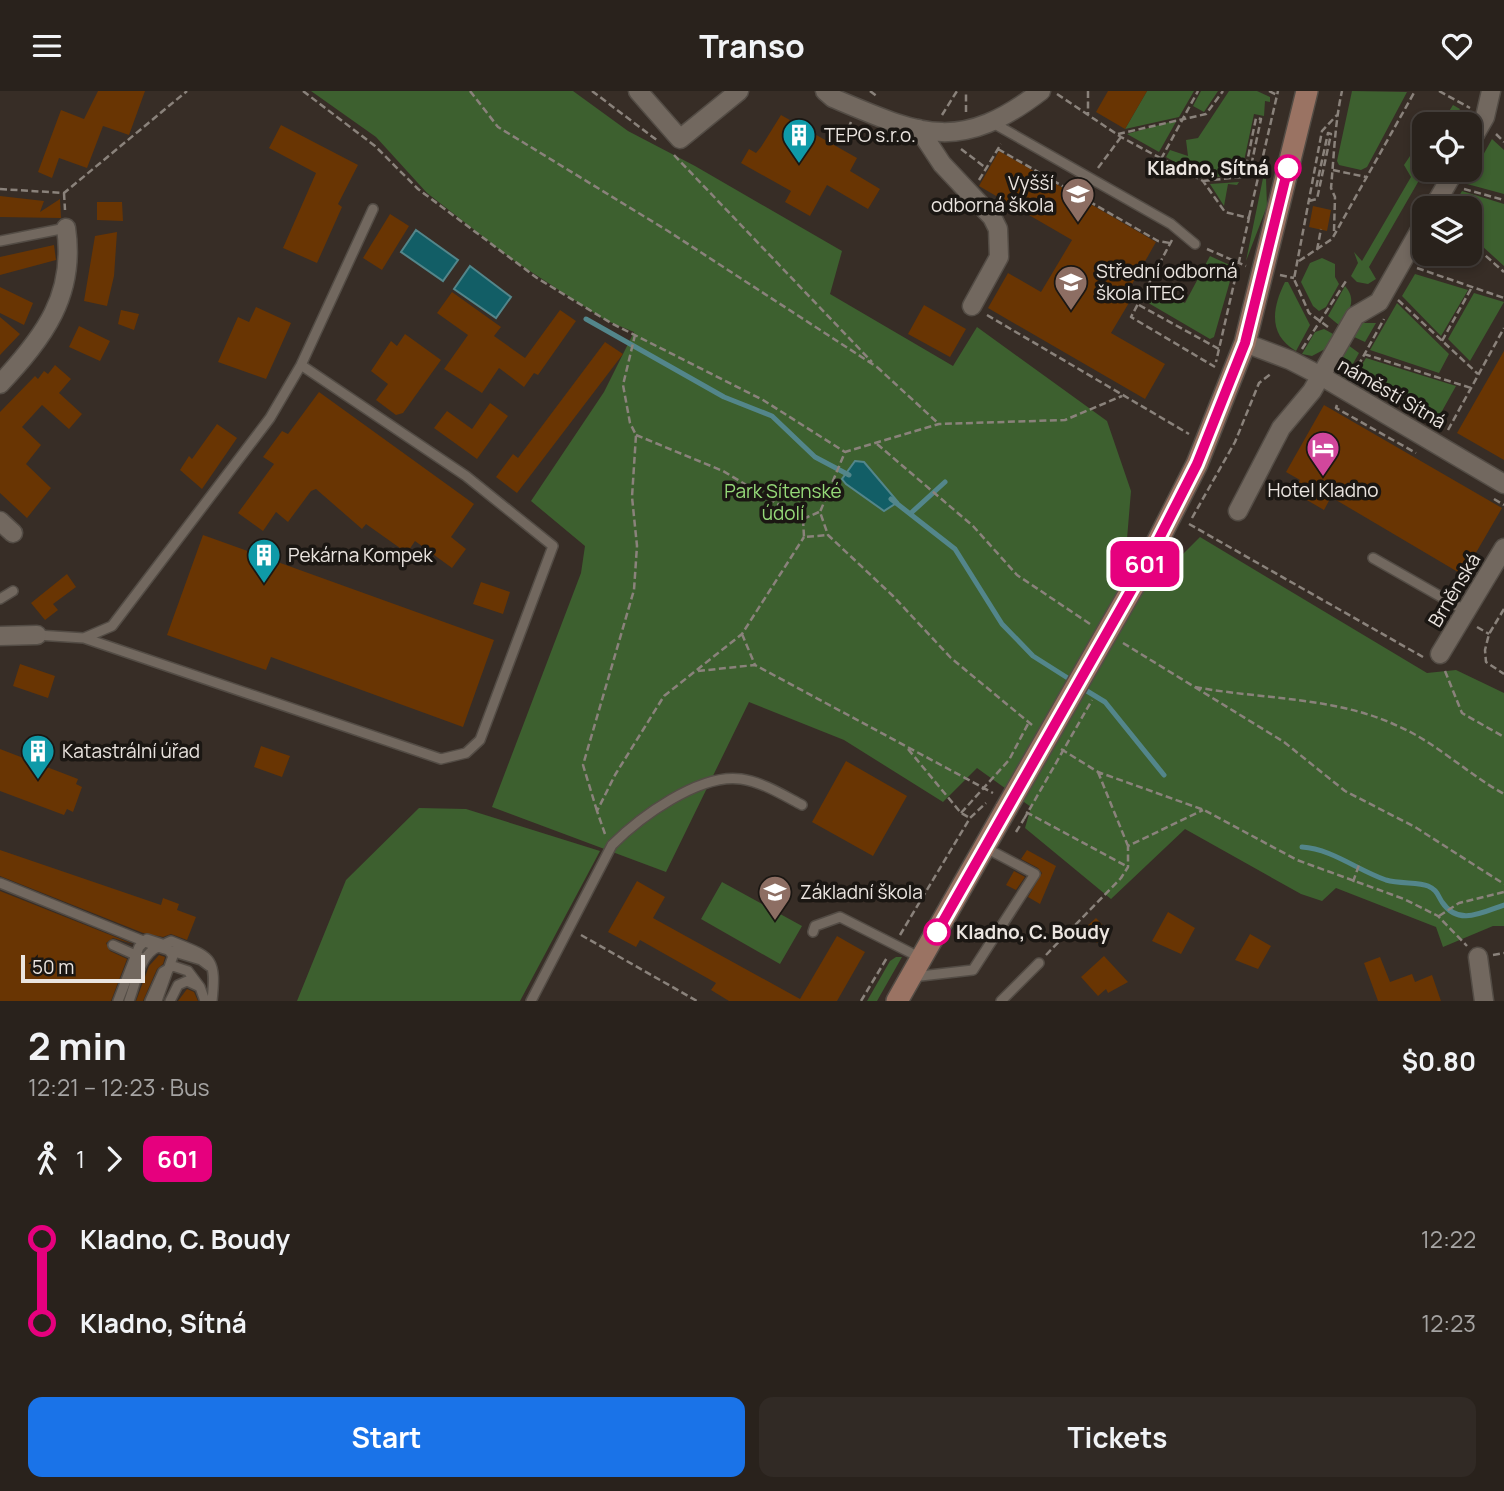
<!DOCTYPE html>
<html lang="en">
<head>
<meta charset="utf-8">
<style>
  body { margin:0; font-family:Manrope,sans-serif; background:#312a25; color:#f1f3f6; height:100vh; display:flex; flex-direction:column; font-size:26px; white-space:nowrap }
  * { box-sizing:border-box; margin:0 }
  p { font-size:23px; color:#a5a4a3 }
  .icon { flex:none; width:38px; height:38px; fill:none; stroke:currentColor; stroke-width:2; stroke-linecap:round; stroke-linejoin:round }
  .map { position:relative; height:910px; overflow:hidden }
  .details { display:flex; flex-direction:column; background:#29221c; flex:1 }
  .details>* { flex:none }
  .badge { padding:0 14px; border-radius:10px; font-size:24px; line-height:46px }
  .controls { position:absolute; left:1412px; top:21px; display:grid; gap:14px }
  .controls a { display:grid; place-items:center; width:70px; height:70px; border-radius:14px; background:#29221c; box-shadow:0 4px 10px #0003,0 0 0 2px #453f3b; font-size:35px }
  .scale { position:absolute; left:21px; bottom:18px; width:124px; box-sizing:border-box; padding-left:7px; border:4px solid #ebe5e0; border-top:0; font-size:19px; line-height:24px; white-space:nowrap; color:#ebe5e0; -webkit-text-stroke:5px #1b1713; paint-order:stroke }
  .map>.badge { position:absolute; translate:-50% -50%; box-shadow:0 0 0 4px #fff }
  .legs { display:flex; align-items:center; gap:10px; height:77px; padding:0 28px; font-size:23px }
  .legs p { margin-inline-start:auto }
  .summary { display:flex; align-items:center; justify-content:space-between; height:119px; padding:0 28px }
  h1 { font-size:38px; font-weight:700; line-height:52px }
  .action { display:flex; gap:14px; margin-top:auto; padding:14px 28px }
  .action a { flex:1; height:80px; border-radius:14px; background:#1a73e8; color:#fff; font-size:28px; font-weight:700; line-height:80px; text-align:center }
  .action a+a { background:#312a25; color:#f1f3f6 }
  ul { padding:0 28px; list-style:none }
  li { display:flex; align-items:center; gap:24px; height:84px; font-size:26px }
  li i { display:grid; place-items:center; width:10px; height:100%; margin:0 9px; background:currentColor }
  li i::after { content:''; width:18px; height:18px; margin:-9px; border:5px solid; border-radius:50%; background:#29221c }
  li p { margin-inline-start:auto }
  li:first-child i { background:linear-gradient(#0000 50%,currentColor 0) }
  li:last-child i { background:linear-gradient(currentColor 50%,#0000 0) }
  header { display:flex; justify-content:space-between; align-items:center; height:91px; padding:0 28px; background:#29221c; font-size:32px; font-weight:700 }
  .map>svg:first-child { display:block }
</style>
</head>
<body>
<header><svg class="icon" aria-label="menu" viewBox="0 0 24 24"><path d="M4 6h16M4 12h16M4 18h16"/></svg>Transo<svg class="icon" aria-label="heart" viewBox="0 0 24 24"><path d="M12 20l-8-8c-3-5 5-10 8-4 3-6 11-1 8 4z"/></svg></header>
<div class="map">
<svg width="1504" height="910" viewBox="0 0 1504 910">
  <rect width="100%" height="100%" fill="#372d26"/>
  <!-- green -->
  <path fill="#3d602f" d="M311,0h262l55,40 67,35 147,85 -12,43 123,72 24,-39 130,94 24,70 -4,48 43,28 30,-30 227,136 29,-3 48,23v233h-11l-50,21 -7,-20 -100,-39 -14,13 -21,-7 -116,-65 -74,70 -86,-71 6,-21 -54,-39 -34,34 -99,-62 -95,-38 -83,170 -174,-65 89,-234 4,-27 -54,-45 73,-109 30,-60 -29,-12 -92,-60 -86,-67 -51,-56z
    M1147,0h47l-15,26 -54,12z
    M1201,0h17l-14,21 -11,-6z
    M1229,0h28l13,6v5l-5,-1 -1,15 -10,-2 -13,61 -39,3 -36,-21 4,-7 18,6 -2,-16 12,-2z
    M1352,0l55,1 -40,75 -6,3 -22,-5 -2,-4z
    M1453,14l7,4 -9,15h-10z
    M1177,29l-18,32 -32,-18z
    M1492,48l12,11v44l-37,-10z
    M1424,61l1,18 -56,97 7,12 -8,5 -11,-2 -6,-6 7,-13 -4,-11 8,9 49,-84 -7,-12 6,-9 8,8z
    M1263,87l3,1 1,27 -21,55z
    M1239,91l-2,3 -9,-1 -4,22 -14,-22z
    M1462,100l42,13v62l-34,-31v-27h-18z
    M1210,165l24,11 -20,70 -4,2 -65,-38 6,-16 34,18z
    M1322,167l13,6v13l4,7 -13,23 -7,4 -6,-5 -12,-24 9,-19z
    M1415,183l53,16 -27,46 -39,-40z
    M1285,191h3l22,43 -14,26c-28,-16 -24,-43 -11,-69z
    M1345,195c13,15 3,26 -5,40l-12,-10z
    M1474,202l30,9 -34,59 -22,-22z
    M1397,212l52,51 -10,19 -69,-23z
    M1361,232h15l-11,19 -13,-6z
    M1324,238l11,6 -8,13 -15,8 -10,-2 13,-22z
    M1348,254l11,8 -15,27 -5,-16z
    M1366,267l90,28 -19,34 -81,-46z
    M419,717l47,1 134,42 -80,150h-223l49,-121z
    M722,791l80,44 -22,38 -79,-45z
    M896,866h6l-25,44h-10l23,-40z"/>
  <!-- water -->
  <path fill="#125e66" stroke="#53868b" stroke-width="2" d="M416,139l42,30 -15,21 -42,-29z
    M470,175l41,31 -15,21 -42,-29z
    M855,370l9,1 34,40 -14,9 -38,-27 -4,-5z"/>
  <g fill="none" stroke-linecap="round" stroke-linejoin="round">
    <!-- stream -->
    <path stroke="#53868b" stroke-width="5" d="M586,228l138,78 48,19 43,41 34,18
      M891,408l64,50 47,75 31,32 41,26
      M911,422l34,-31
      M1082,597l23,14 59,73
      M1302,756c30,2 55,23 84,33 14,4 33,2 42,6 9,4 9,8 14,16 16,24 39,11 62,3"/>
  </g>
  <!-- building -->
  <path fill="#693503" d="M98,0h47l-16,44 -26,-9 -16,42 -28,-10 -7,20 -14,-6 23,-62 23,9z
    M1108,0h39l-22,38 -29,-17z
    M781,24l76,43 -7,13 30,18 -12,20 -41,-24 -17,31 -25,-14 6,-11 -50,-28 8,-14 7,4 5,-6z
    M281,34l77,40 -20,39 4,3 -25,56 -34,-15 33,-75 -47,-25z
    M999,60l157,91 -29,51 6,3 -22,37 54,31 -20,35 -157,-91 20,-35 33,19 31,-52 -93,-54z
    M0,105l44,5 -4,11 20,-13 1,19 -61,-1z
    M97,111h25l1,19 -26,-1z
    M1313,115l18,4 -4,21 -18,-4z
    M390,123l19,12 -27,44 -19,-12z
    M117,141l-3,44 -7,30 -23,-5 11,-65z
    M54,154l2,15 -56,15v-18z
    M0,196l33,16 -9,22 -24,-12z
    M452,201l49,35 -7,9 31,22 35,-48 16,11 -38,54 -4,-2 -10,14 -25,-19 -17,25 -38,-24 24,-34 -31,-22z
    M924,214l42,24 -16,28 -42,-23z
    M256,216l35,16 -25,56 -48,-17 20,-45 11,5z
    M121,219l18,4 -5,16 -16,-6z
    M0,226l20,17 -20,21z
    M79,235l31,15 -10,20 -31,-14z
    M405,243l36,26 -38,53 -7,2 -20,-15 12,-16 -17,-13 20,-30 6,5z
    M605,251l18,12 -106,139 -21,-16 17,-23 5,4z
    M1504,260v109l-47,-27z
    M55,274l16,14 -12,14 23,21 -13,15 -27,-24 -20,22 19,18 -15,19 25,24 -24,30 -27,-25v-81l35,-36 3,3 6,-8 4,3z
    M319,301l155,112 -23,33 15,12 -14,19 -37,-27 -8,12 -41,-29 -4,5 -46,-40 -5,2 -23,31 -12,-10 -13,19 -25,-18 36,-49 -11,-7 19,-26 6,3z
    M490,312l18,13 -31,43 -43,-31 13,-17 25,18z
    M1324,314l178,103 -39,67 -132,-78 -7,13 -31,-18 7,-12 -14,-8z
    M217,333l20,14 -35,51 -22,-19 9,-14 3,3z
    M203,444l291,105 -31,87 -192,-70 -5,13 -99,-35z
    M67,483l9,13 -23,17 5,6 -13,10 -14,-17z
    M481,491l29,10 -7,22 -30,-10z
    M20,573l35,12 -7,22 -35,-12z
    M261,655l29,10 -8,21 -28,-10z
    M0,658l78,30 -2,5 6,3 -9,25 -6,-3 -3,6 -64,-24z
    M846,670l61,35 -34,60 -61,-34z
    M0,759l161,55 2,-7 16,6 -2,6 19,7 -9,23 -16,-6 -8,3 -20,-4 -143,-57z
    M1027,759l29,16 -16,38 -12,-7 14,-24 -4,-5 -17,-9z
    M1014,780l11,6 -9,13 -10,-5z
    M637,790l28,16 -12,21 147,81 37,-63 28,16 -28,49h-108l-18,-11 5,-7 -76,-43 -4,7 -28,-15z
    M0,800l133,53 -20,-6 -7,5 4,8 17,8 -16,42h-111z
    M1168,821l27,16 -14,26 -29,-13z
    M1096,827l13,14 -12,11 -13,-14z
    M1250,843l21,12 -13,23 -23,-9z
    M159,864l6,2 -2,7 -6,5 -14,32h-7l13,-35z
    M1104,865l24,26 -20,11 -2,-4 -8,7 -17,-19z
    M1380,866l10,25 22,-8 3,8 17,-7 9,26h-63l-14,-38z
    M187,898l7,3 4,9h-20z"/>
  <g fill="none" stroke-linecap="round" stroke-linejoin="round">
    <defs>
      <path id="lane" d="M993,32l178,101 24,20
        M0,150l66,-13
        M1373,467l93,53
        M0,508l13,-8
        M37,544l47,3 28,-12 158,-208 31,-53 72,-156
        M84,547l357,121 25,-6 14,-13 73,-194 -87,-70 -165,-111
        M0,792l158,64 13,-6c39,16 46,14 41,60
        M813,841l2,-6 25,-9 81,41
        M113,854l27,12
        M912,886l61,-7 62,-96 -51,-27
        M118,910l21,-54 8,-8 18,6 8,11 -16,45
        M129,910c7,-18 11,-47 29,-54l43,13 8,6
        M150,910l13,-29 10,-6 15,5 12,16
        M170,910l8,-16 9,-4 13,6 5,14
        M531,910l81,-156c27,-27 87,-72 129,-66 21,3 42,16 61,26
        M1001,910l38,-38"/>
      <path id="street" d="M638,0l42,48 59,-48
        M825,0l8,7c88,37 126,56 208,-7
        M919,38l23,35 50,53 6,12 1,28 -27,49
        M1470,52l15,-26 6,-26
        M1433,117l22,-38
        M1245,252l45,17 31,16 183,108
        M0,293c44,-47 76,-89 66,-156
        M1238,420l43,-83 31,-37 43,-75 24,-14 45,-79
        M0,430l13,12
        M0,545l37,-1
        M1440,563l64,-106
        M1478,866l6,44"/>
      <path id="secondary" d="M1145,475l52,-102 48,-121 62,-252
        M897,910l109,-192"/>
    </defs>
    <!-- lane casing -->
    <use href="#lane" stroke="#534c45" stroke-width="12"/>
    <!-- street casing -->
    <use href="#street" stroke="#534c45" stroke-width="21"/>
    <!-- secondary casing -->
    <use href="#secondary" stroke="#534c45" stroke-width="24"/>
    <!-- path -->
    <path stroke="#8a827b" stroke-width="2.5" stroke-dasharray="7 3.5" stroke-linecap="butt" d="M303,0l72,55 43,43 119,89 74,45 152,77 82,52
      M470,0l28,36 170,104 209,136
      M592,0l66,50
      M870,0l8,6
      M1088,0v24
      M1269,0l8,4
      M1439,0l31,17
      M1057,3l64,43 82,44 22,31 24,6 -33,144
      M966,21v-21
      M942,24l15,-24
      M1118,43l88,-20 17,-23
      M1496,43l8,8
      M844,47l7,-16
      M961,58l25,19
      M998,58l160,92 12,2
      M674,64l198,207
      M1161,68l37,-68
      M1098,77l23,-31
      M1333,79l33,7
      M1244,86l12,-59 5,1 -11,52
      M979,89l22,-36
      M1203,90l56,-6
      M0,98l64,4 123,-102
      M1464,98l40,11
      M64,102l1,17
      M1309,110l8,-2 14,-65 -3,-1 -12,55
      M1249,126l29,-126
      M1334,140l1,-34 -4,-9c3,-33 4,-66 11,-97
      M1172,149l-41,77 84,50
      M1470,151l34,30
      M1207,158l39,17
      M1317,159l4,-21
      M1299,170l33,-22 83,-148
      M1417,177l87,30
      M1280,184l14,3
      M1398,209l80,74
      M1139,214l80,44
      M987,224l202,119
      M1328,236l-19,-14 -15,-34 28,-148 15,-16
      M1442,250l30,-54
      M1302,258l44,-68
      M1364,263l107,34
      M877,276l62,57
      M1353,284l31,-56
      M1337,314l-1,3 80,45
      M1448,339l56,-102
      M636,344l87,36 80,48
      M877,353l96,82 44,49 73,49
      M1494,408l10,6
      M1192,427l43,-76 24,-59 13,-10
      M803,428l1,18 24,-2
      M803,428l16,-7
      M1189,433l234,133
      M1504,518l-15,25 -4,16 1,12 18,12
      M1477,536l12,7
      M742,543l13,31
      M1123,552l161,99 61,49 70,36 89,57
      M698,580l57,-6 238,128
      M1445,580l17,42 42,24
      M1195,596c70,13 140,9 205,40 36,16 68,47 104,67
      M1032,634l-81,-67 -58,-62 -65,-61 -8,-23 25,-60 94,-28 126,-4 57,-24
      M908,658l53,64 9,5
      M1061,658l37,23 106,38 93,50 107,39 34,17 29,30
      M1098,681l30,74
      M597,720l-14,-46 51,-175 3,-44 -5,-49 4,-62 -6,-12 -7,-38 12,-50
      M1026,721l102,55
      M961,722l48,-53 20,-38
      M1016,741l8,-13
      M605,743l-8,-23 18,-36 49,-79 78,-62 62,-97
      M1353,791l7,-20
      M1439,825l20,-13 45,-11
      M581,844l116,66
      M900,844l70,-117 16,-15
      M1046,864l75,-77 7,-11v-21l75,-36
      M1493,864l11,-2
      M861,910l27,-45"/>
    <!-- lane -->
    <use href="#lane" stroke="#72685f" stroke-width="9"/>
    <!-- street -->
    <use href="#street" stroke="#72685f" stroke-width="18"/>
    <!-- secondary -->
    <use href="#secondary" stroke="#9a7363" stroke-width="21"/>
    <defs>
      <path id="secondary-bridge" d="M1006,718l139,-243"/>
    </defs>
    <!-- secondary-bridge casing -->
    <use href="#secondary-bridge" stroke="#534c45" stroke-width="24" stroke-linecap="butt"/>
    <!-- path-bridge -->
    <path stroke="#8a827b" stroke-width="2.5" stroke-dasharray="7 3.5" stroke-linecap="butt" d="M1024,728l68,-119"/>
    <!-- secondary-bridge -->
    <use href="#secondary-bridge" stroke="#9a7363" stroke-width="21"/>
  </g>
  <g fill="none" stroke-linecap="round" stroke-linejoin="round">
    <defs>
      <path id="line-1" d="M937,841l208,-366 52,-102 48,-121 43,-175"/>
    </defs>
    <!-- line-1 casing -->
    <use href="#line-1" stroke="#fff" stroke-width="16"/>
    <!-- line-1 -->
    <use href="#line-1" stroke="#e6007e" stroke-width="10"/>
  </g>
  <!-- icons -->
  <defs>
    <symbol id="building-pin" viewBox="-11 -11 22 30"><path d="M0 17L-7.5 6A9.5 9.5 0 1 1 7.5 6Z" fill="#0f9aa8" stroke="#1b1713"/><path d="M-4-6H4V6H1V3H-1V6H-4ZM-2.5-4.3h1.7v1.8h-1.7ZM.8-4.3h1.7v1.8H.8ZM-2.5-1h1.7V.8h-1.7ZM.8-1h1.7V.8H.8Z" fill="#fff"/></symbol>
    <symbol id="school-pin" viewBox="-11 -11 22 30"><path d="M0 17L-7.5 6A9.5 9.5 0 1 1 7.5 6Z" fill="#8d6e63" stroke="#1b1713"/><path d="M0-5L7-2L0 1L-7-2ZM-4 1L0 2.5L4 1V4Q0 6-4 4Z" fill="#fff"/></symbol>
    <symbol id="hotel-pin" viewBox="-11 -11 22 30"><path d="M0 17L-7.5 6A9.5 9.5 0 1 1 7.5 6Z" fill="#d1479c" stroke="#1b1713"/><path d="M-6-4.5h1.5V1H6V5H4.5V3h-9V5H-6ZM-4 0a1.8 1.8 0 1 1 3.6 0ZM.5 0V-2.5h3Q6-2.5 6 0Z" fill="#fff"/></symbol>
  </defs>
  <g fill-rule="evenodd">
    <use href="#building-pin" x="780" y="25" width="38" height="52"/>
    <use href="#school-pin" x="1059" y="84" width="38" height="52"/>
    <use href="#school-pin" x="1052" y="172" width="38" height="52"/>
    <use href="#hotel-pin" x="1304" y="338" width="38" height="52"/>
    <use href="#building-pin" x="245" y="445" width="38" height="52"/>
    <use href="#building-pin" x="19" y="641" width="38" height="52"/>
    <use href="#school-pin" x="756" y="782" width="38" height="52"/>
  </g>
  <!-- markers -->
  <g fill="#fff" stroke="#e6007e" stroke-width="3.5">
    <circle cx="1288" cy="77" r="12"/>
    <circle cx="937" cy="841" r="12"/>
  </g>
  <g text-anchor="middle" stroke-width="7" stroke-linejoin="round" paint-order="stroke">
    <!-- poi labels -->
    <g font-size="19" fill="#ebe5e0" stroke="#1b1713" text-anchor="start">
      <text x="824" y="51">TEPO s.r.o.</text>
      <text x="1054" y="99" text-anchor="end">Vyšší<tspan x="1054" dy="22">odborná škola</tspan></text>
      <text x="1096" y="187">Střední odborná<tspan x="1096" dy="22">škola ITEC</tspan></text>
      <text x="1323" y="406" text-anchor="middle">Hotel Kladno</text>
      <text x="288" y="471">Pekárna Kompek</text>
      <text x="62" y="667">Katastrální úřad</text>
      <text x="800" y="808">Základní škola</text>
    </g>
    <!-- stop labels -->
    <g font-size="19" font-weight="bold" fill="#ebe5e0" stroke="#1b1713" text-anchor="end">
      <text x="1269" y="84">Kladno, Sítná</text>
      <text x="956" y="848" text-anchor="start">Kladno, C. Boudy</text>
    </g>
    <!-- street labels -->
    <g font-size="19" fill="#ebe5e0" stroke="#1b1713">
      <text transform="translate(1392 302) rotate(30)" y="7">náměstí Sítná</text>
      <text transform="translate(1454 499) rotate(-59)" y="7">Brněnská</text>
    </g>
    <!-- park labels -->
    <g font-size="19" fill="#95d978" stroke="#1b1713">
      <text x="783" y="407">Park Sítenské<tspan x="783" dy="22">údolí</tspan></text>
    </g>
  </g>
</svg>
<div class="controls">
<a><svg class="icon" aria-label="locate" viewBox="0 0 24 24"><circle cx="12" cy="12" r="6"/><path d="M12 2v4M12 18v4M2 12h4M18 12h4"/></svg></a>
<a><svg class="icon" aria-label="layers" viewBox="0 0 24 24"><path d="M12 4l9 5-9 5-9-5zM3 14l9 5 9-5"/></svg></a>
</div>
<div class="scale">50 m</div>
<b class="badge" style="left:1145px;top:473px;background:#e6007e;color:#fff">601</b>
</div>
<section class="details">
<div class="summary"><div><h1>2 min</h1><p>12:21 – 12:23 · Bus</p></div><b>$0.80</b></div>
<div class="legs"><svg class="icon" aria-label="walk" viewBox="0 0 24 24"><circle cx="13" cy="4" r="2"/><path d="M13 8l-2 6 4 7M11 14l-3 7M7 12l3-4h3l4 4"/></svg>1<svg class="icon" aria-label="forward" viewBox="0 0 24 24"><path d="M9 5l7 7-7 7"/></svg><b class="badge" style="background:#e6007e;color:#fff">601</b></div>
<ul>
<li><i style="color:#e6007e"></i><b>Kladno, C. Boudy</b><p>12:22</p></li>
<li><i style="color:#e6007e"></i><b>Kladno, Sítná</b><p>12:23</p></li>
</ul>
<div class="action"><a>Start</a><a>Tickets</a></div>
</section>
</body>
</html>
